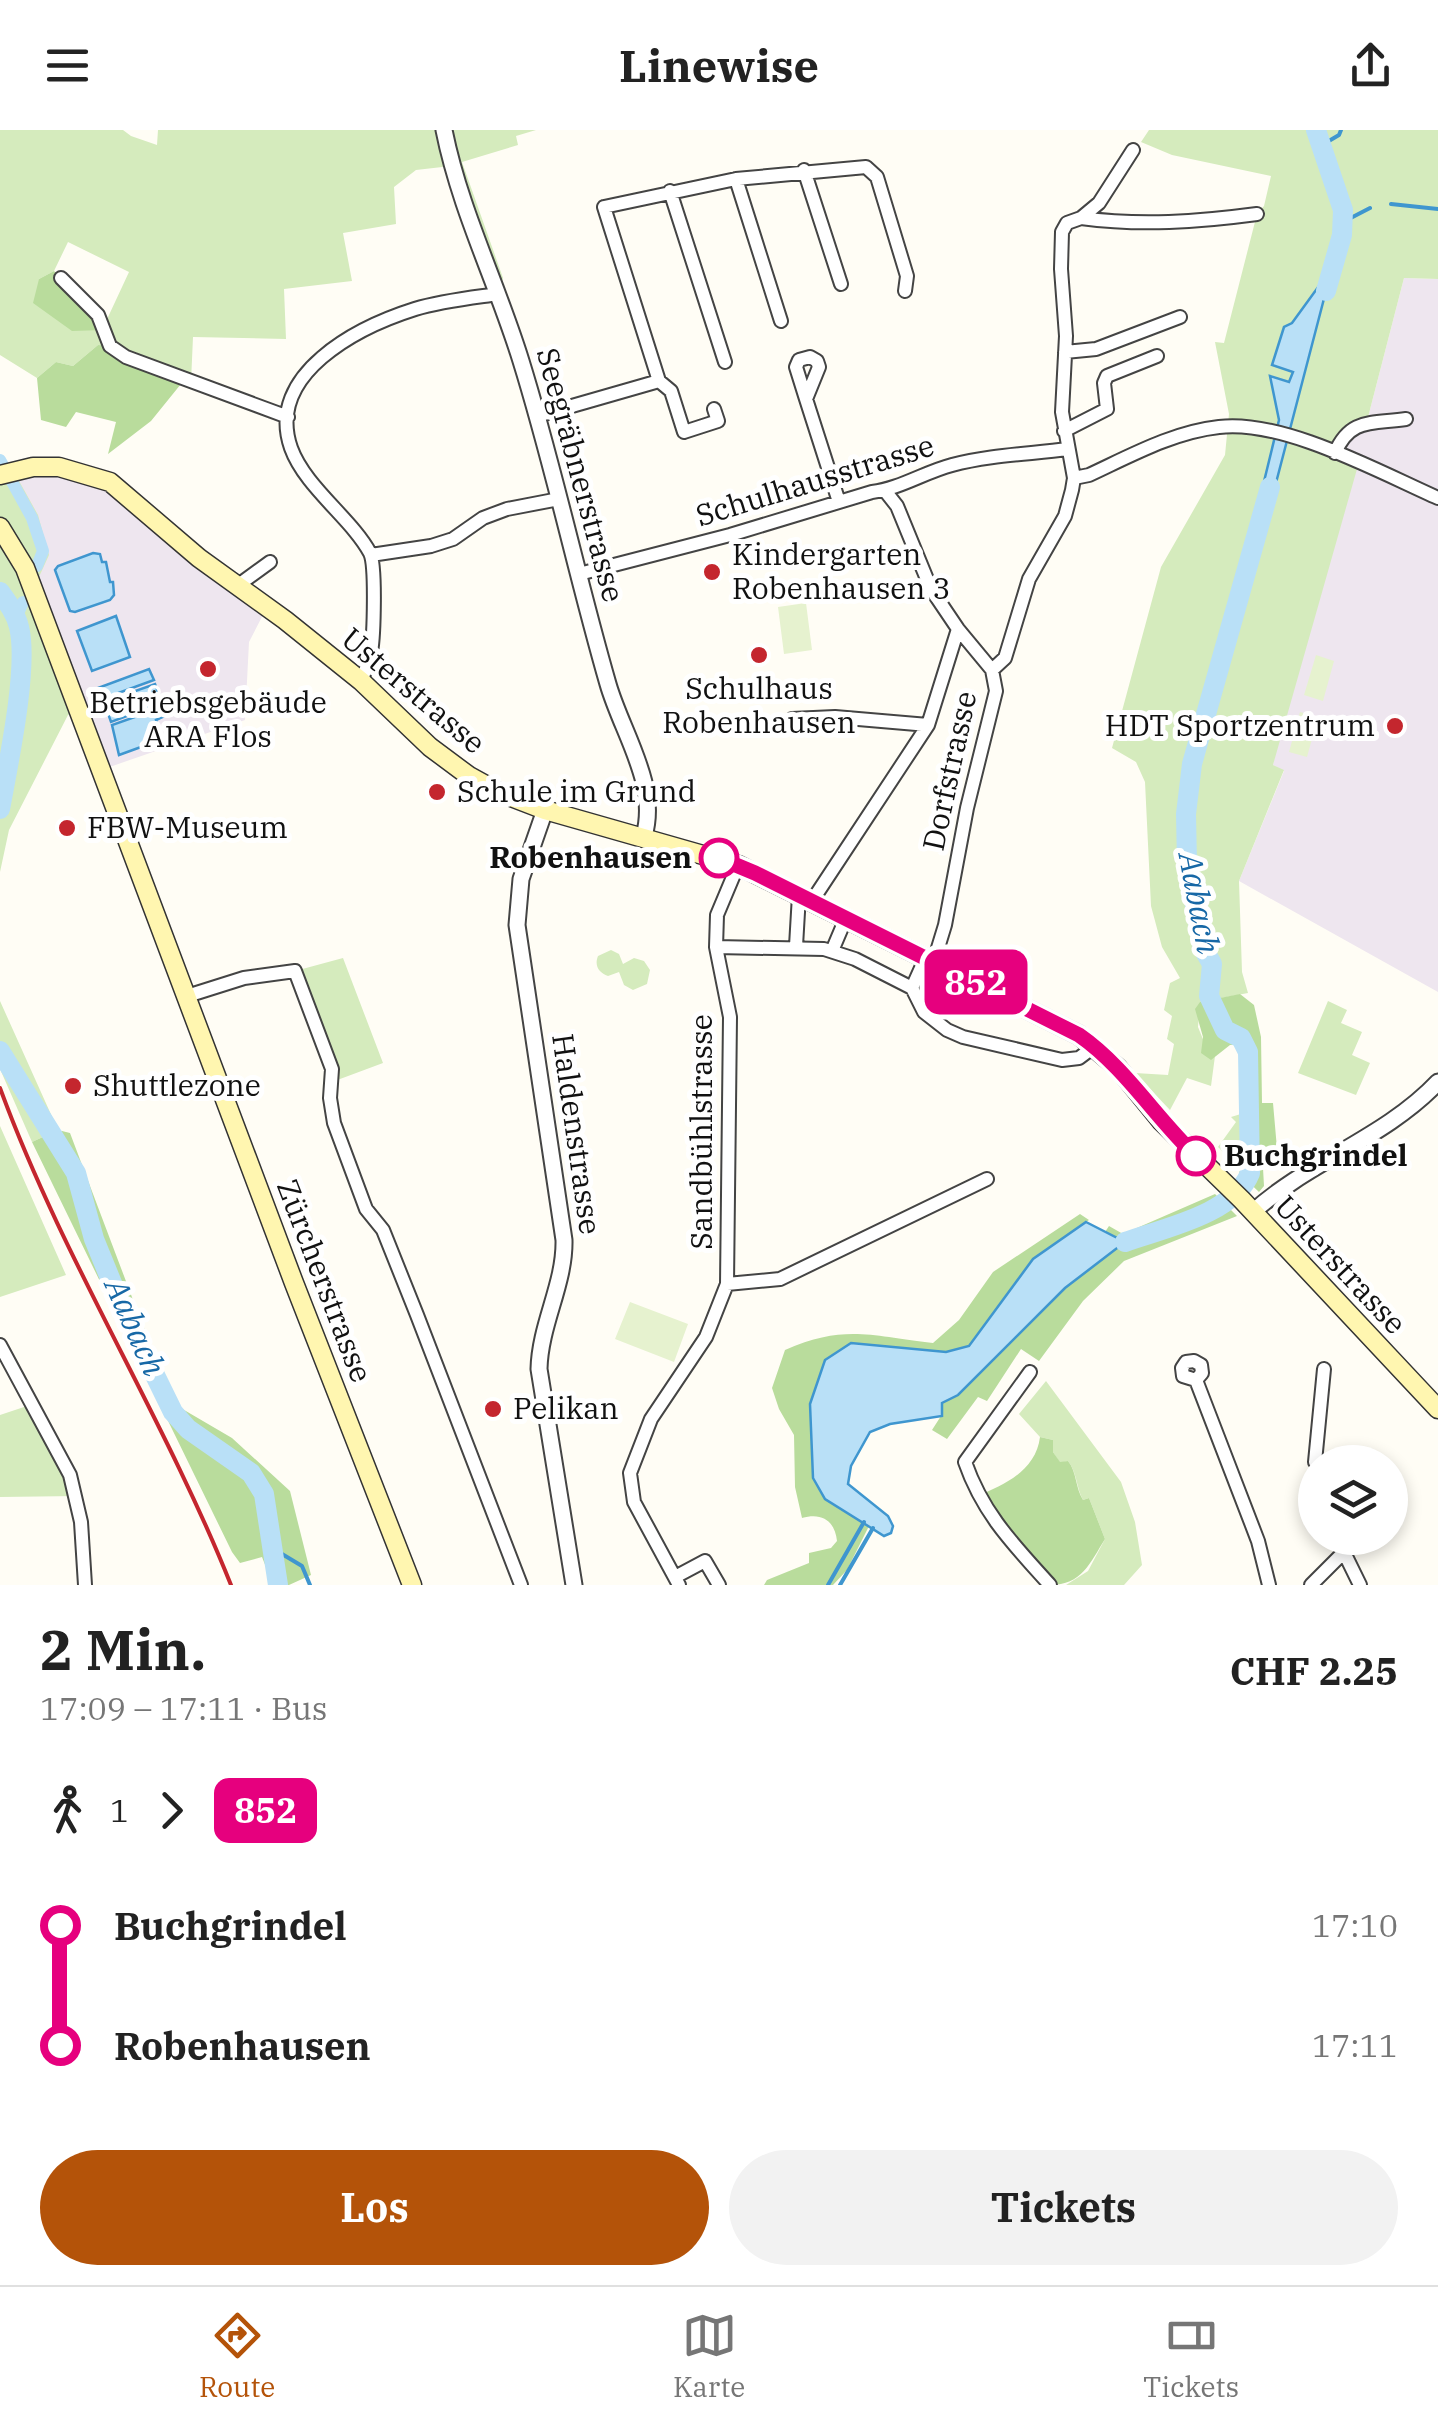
<!DOCTYPE html>
<html lang="de">
<head>
<meta charset="utf-8">
<style>
  body { margin:0; font-family:"IBM Plex Serif",serif; background:#f2f2f2; color:#222; height:100vh; display:flex; flex-direction:column; font-size:38px; white-space:nowrap }
  * { box-sizing:border-box; margin:0 }
  p { font-size:32px; color:#767676 }
  .icon { flex:none; width:55px; height:55px; fill:none; stroke:currentColor; stroke-width:2; stroke-linecap:round; stroke-linejoin:round }
  .map { position:relative; height:1455px; overflow:hidden }
  .details { display:flex; flex-direction:column; background:#fff; flex:1 }
  .details>* { flex:none }
  .badge { padding:0 20px; border-radius:15px; font-size:35px; line-height:65px }
  .tools { position:absolute; left:1298px; top:1315px; display:grid; gap:20px }
  .tools a { display:grid; place-items:center; width:110px; height:110px; border-radius:50%; background:#fff; box-shadow:0 5px 15px #0003; font-size:50px }
  .map>.badge { position:absolute; translate:-50% -50%; box-shadow:0 0 0 5px #fff }
  .legs { display:flex; align-items:center; gap:15px; height:110px; padding:0 40px; font-size:32px }
  .legs p { margin-inline-start:auto }
  .head { display:flex; align-items:center; justify-content:space-between; height:170px; padding:0 40px }
  h1 { font-size:55px; font-weight:700; line-height:75px }
  .button { display:flex; gap:20px; margin-top:auto; padding:20px 40px }
  .button a { flex:1; height:115px; border-radius:60px; background:#b45309; color:#fff; font-size:40px; font-weight:700; line-height:115px; text-align:center }
  .button a+a { background:#f2f2f2; color:#222 }
  ul { padding:0 40px; list-style:none }
  li { display:flex; align-items:center; gap:35px; height:120px; font-size:38px }
  li i { display:grid; place-items:center; width:15px; height:100%; margin:0 12px; background:currentColor }
  li i::after { content:''; width:25px; height:25px; margin:-12px; border:8px solid; border-radius:50%; background:#fff }
  li p { margin-inline-start:auto }
  li:first-child i { background:linear-gradient(#0000 50%,currentColor 0) }
  li:last-child i { background:linear-gradient(currentColor 50%,#0000 0) }
  header { display:flex; justify-content:space-between; align-items:center; height:130px; padding:0 40px; background:#fff; font-size:45px; font-weight:700 }
  .menu { display:flex; justify-content:space-around; align-items:center; height:140px; border-top:2px solid #e0e0e0; background:#fff; font-size:28px; color:#767676 }
  .menu a { display:grid; justify-items:center; gap:5px }
  .menu .current { color:#b45309 }
  .map>svg:first-child { display:block }
</style>
</head>
<body>
<header><svg class="icon" aria-label="menu" viewBox="0 0 24 24"><path d="M4 6h16M4 12h16M4 18h16"/></svg>Linewise<svg class="icon" aria-label="share" viewBox="0 0 24 24"><path d="M12 15V3M7 8l5-5 5 5M5 13v7h14v-7"/></svg></header>
<div class="map">
<svg width="1438" height="1455" viewBox="0 0 1438 1455">
  <rect width="100%" height="100%" fill="#fffdf5"/>
  <!-- industrial -->
  <path fill="#eee6ef" d="M1404,148l34,1v713l-199,-111 45,-110 -11,-6 62,-312 31,-28z
    M13,340l77,4 177,133 -18,35 -4,78 -144,50 -68,-181z"/>
  <!-- green -->
  <path fill="#d5ebbd" fill-rule="evenodd" d="M0,0h123l8,6 26,9 1,-15h378l-20,6 2,9 -56,17 41,116 -5,16 -47,-128 -35,4 -22,17 2,37 -53,9 9,48 -68,8 2,50 -93,-2 -2,45 -93,-37 -25,21 -17,-4 -19,16 -37,-23zM68,112l61,30 -27,58 -63,-51 15,-8z
    M1149,0h289v149l-34,-1 -38,147 -31,27 24,10 -86,303 11,5 -45,111 3,91 6,21 -48,9 -2,25 13,32 4,-3 -4,30 -24,-8 -17,32 -35,-37 33,2 6,-31 -7,-5 5,-23 -8,-6 6,-27 10,-5 -18,-31 -11,-41 -6,-124 -9,-20 -24,-14 49,-181 64,-112 4,-41 -14,-72 9,1 33,-129 7,-8 7,-30 -99,-21 -31,-13z
    M13,340l25,45 11,40 -16,35 47,121 -12,4 -59,115 -9,42v-397z
    M611,820l8,4 4,10 11,-6 10,3 6,9 -3,14 -14,6 -9,-5 -5,-13 -11,4c-9,-3 -14,-10 -10,-20z
    M343,828l40,105 -51,19 -37,-111z
    M0,871l58,129 -26,12 -32,-73z
    M1328,871l19,9 -6,13 21,9 -10,23 18,8 -14,32 -58,-22z
    M1244,983l4,35 -7,21 -23,-22 18,-25 -5,-5z
    M0,996l66,149 -66,22z
    M1046,1251l75,101 14,40 7,43 -18,20h-58l22,-14 17,-32 -16,-41 -6,2c-7,-13 -6,-28 -15,-39l-8,2 -7,-11v-12l-13,-3 -21,-23z
    M33,1274l44,92 -77,1v-82z"/>
  <!-- forest -->
  <path fill="#b9dc9c" d="M54,141l44,44 4,15 -30,1 -39,-28 6,-24z
    M98,215l12,1 75,33 -34,42 -43,33 8,-32 -40,-10 -10,15 -25,-7 -4,-42 19,-16 17,4z
    M1240,864l14,11 7,32 1,66h11l5,57 -7,7 -8,1 1,18 -5,6 -20,-19 9,-25 -6,-103h-12l-19,15 -10,-7 2,-16 -8,-28 5,-7z
    M58,1000l12,3 71,188 38,86 53,31 58,53 21,84 -22,10h-16l-11,-28 -22,6 -8,-11 -200,-410z
    M1215,1064l22,22 -113,45 -41,40 -44,60 -18,-12 -34,52 -9,-4 -31,42 -15,-9 9,-14v-13l17,-8 107,-107 59,-45 -19,-11 4,-6 14,8z
    M1080,1084l9,6 -56,39 -64,87 -23,6 -94,-9 -27,156 44,27 -22,44 -14,15h-69l3,-5 42,-17v-10l22,-5 6,-7c-2,-20 -15,-29 -35,-23l-7,-31 -1,-52 -15,-26 -7,-21 13,-38c60,-26 85,-14 148,-7l26,-23 34,-48z
    M1040,1307l13,3v12l7,10 8,-1c9,11 7,26 15,39l6,-2 16,41c-15,24 -23,46 -55,46l-73,-89c28,-11 59,-26 63,-59z"/>
  <!-- pitch -->
  <path fill="#e6f2cf" d="M806,473l6,47 -28,4 -6,-47z
    M1316,525l18,6 -11,40 -19,-6z
    M1300,582l18,5 -11,40 -18,-5z
    M630,1172l58,22 -14,38 -59,-23z"/>
  <!-- water -->
  <path fill="#b9e0f7" stroke="#3f96cf" stroke-width="2.5" d="M1332,138l-61,234 -8,12 -4,-12 20,-82 -9,-44 19,6 4,-10 -21,-7 12,-38 8,-4z
    M93,423l7,1 2,8h4l4,20h3l1,13 -4,5 -35,12 -5,-1 -15,-41 3,-4z
    M116,486l14,41 -38,14 -15,-40z
    M149,539l5,11 -52,19 -4,-11z
    M155,554l7,19 -51,19 -7,-20z
    M163,577l4,8 -11,5 7,19 -44,16 -7,-30z
    M1086,1092l39,20 -60,46 -107,107 -16,8v13l-52,8 -20,8 -19,34 -3,18 40,32 5,10 -2,7 -7,3 -59,-37 -12,-21 -3,-74 15,-44 26,-17 95,9 23,-6 64,-87z"/>
  <g fill="none" stroke-linecap="round" stroke-linejoin="round">
    <!-- stream -->
    <path stroke="#3f96cf" stroke-width="4" d="M1322,15l17,-10 2,-5
      M1391,74l47,5
      M1343,92l27,-14
      M272,1418l30,18 8,19
      M828,1455l36,-63
      M840,1455l33,-57"/>
    <!-- canal -->
    <path stroke="#b9e0f7" stroke-width="12" d="M0,330l32,58 11,33 -6,15
      M16,488l7,-16"/>
    <!-- river -->
    <path stroke="#b9e0f7" stroke-width="20" d="M1316,0l27,80 -1,25 -16,56
      M0,462c8,11 16,22 19,35 10,40 -11,138 -19,182
      M0,921l76,122 18,66 29,71 50,102 15,17 63,44 13,21 14,91
      M1125,1112c39,-14 109,-28 125,-69l-2,-121 -7,-14 -16,-8 -16,-34 3,-32 -9,-16 -16,-85 -1,-49 6,-50 78,-277"/>
    <defs>
      <path id="minor" d="M804,40l37,114
        M736,49l45,142
        M670,61l55,171
        M1081,88c60,8 116,4 176,-4
        M61,148l37,37 12,31 16,11 162,60
        M1065,222l31,-3 84,-32
        M659,251l12,10 13,41 34,-11 -4,-12
        M806,269l-10,-32 3,-7 11,-3 7,4 2,6 -13,32 33,103
        M537,286l122,-35 -55,-174 132,-28 130,-12 11,10 30,99 -2,15
        M1064,301l43,-22 -3,-26 3,-7 50,-20
        M1335,323c15,-35 36,-29 71,-34
        M1074,348l15,-3c41,-19 84,-43 130,-48 64,-8 160,45 219,71
        M886,362l11,14 34,83 27,40 34,41 4,21 -29,117 -22,117 -11,36
        M371,425l60,-9 22,-7 30,-21 24,-9 52,-10
        M579,444l151,-39 142,-43c27,-3 53,-20 80,-27 37,-10 78,-11 116,-16
        M237,456l33,-24
        M992,540l13,-12 24,-79 36,-63 7,-26 2,-12 -12,-66 4,-76 -5,-67 1,-37 5,-9 14,-5 18,-15 34,-53
        M361,551c4,-10 8,-18 10,-29 3,-16 5,-87 -1,-99 -18,-34 -65,-66 -79,-105 -26,-74 67,-121 124,-139 26,-8 55,-11 83,-15
        M792,589l43,-2 93,8
        M812,771l116,-176 30,-96
        M796,816l3,-51
        M716,817l108,2 31,10 57,29
        M832,821l14,-33
        M926,827l-14,31 12,24 23,18 16,7 99,23 17,-2 16,-12
        M187,866l57,-18 51,-7 37,98 -2,29 4,25 32,86 17,21 34,85 104,270
        M727,1154l53,-5 207,-100
        M0,1215l70,130 11,47 4,63
        M1030,1242l-65,90c18,52 49,83 85,123
        M1196,1250l-13,-4 -1,-8 4,-6 8,-1 7,4 1,8 -6,7 62,161 11,44
        M1315,1332l9,-93
        M1337,1408l23,47
        M675,1447l30,-16 14,24
        M679,1455l-45,-83 -4,-29 21,-54 55,-82 21,-53 3,-267 -14,-70 1,-32 21,-50
        M1311,1455l32,-32"/>
      <path id="tertiary" d="M444,0c16,80 53,153 77,231 33,106 56,216 87,323 14,49 51,100 36,152
        M545,680l-24,69 -4,46 47,315c1,44 -24,84 -25,129l35,216
        M1253,1082c56,-51 132,-74 185,-130"/>
      <path id="secondary" d="M0,345l33,-8h26l51,15 89,76 86,62 76,61 69,66 39,29 29,16 47,18 193,55 341,170 39,33 43,53 81,79 196,209
        M0,397l25,41 269,715 118,302"/>
    </defs>
    <!-- minor casing -->
    <use href="#minor" stroke="#444" stroke-width="16"/>
    <!-- tertiary casing -->
    <use href="#tertiary" stroke="#444" stroke-width="19"/>
    <!-- secondary casing -->
    <use href="#secondary" stroke="#333" stroke-width="21"/>
    <!-- minor -->
    <use href="#minor" stroke="#fff" stroke-width="12"/>
    <!-- tertiary -->
    <use href="#tertiary" stroke="#fff" stroke-width="15"/>
    <!-- secondary -->
    <use href="#secondary" stroke="#fff6b0" stroke-width="18"/>
    <!-- rail -->
    <path stroke="#c4262e" stroke-width="4" d="M0,958c63,172 163,327 231,497"/>
  </g>
  <g fill="none" stroke-linecap="round" stroke-linejoin="round">
    <defs>
      <path id="line-1" d="M719,728l36,15 324,162c46,32 76,82 117,121"/>
    </defs>
    <!-- line-1 casing -->
    <use href="#line-1" stroke="#fff" stroke-width="22"/>
    <!-- line-1 -->
    <use href="#line-1" stroke="#e6007e" stroke-width="15"/>
  </g>
  <!-- markers -->
  <g fill="#c4262e" stroke="#fff" stroke-width="4">
    <circle cx="712" cy="442" r="10"/>
    <circle cx="759" cy="525" r="10"/>
    <circle cx="208" cy="539" r="10"/>
    <circle cx="1395" cy="596" r="10"/>
    <circle cx="437" cy="662" r="10"/>
    <circle cx="67" cy="698" r="10"/>
    <circle cx="73" cy="956" r="10"/>
    <circle cx="493" cy="1279" r="10"/>
  </g>
  <g fill="#fff" stroke="#e6007e" stroke-width="5">
    <circle cx="719" cy="728" r="18"/>
    <circle cx="1196" cy="1026" r="18"/>
  </g>
  <g text-anchor="middle" stroke-width="10" stroke-linejoin="round" paint-order="stroke">
    <!-- street labels -->
    <g font-size="30" fill="#111" stroke="#fff">
      <text transform="translate(580 345) rotate(75)" y="10">Seegräbnerstrasse</text>
      <text transform="translate(815 351) rotate(-17)" y="10">Schulhausstrasse</text>
      <text transform="translate(413 561) rotate(40)" y="10">Usterstrasse</text>
      <text transform="translate(950 641) rotate(-78)" y="10">Dorfstrasse</text>
      <text transform="translate(702 1002) rotate(-90)" y="10">Sandbühlstrasse</text>
      <text transform="translate(576 1004) rotate(82)" y="10">Haldenstrasse</text>
      <text transform="translate(1340 1135) rotate(47)" y="10">Usterstrasse</text>
      <text transform="translate(324 1151) rotate(69)" y="10">Zürcherstrasse</text>
    </g>
    <!-- poi labels -->
    <g font-size="30" fill="#111" stroke="#fff" text-anchor="start">
      <text x="732" y="435">Kindergarten<tspan x="732" dy="34">Robenhausen 3</tspan></text>
      <text x="759" y="569" text-anchor="middle">Schulhaus<tspan x="759" dy="34">Robenhausen</tspan></text>
      <text x="208" y="583" text-anchor="middle">Betriebsgebäude<tspan x="208" dy="34">ARA Flos</tspan></text>
      <text x="1375" y="606" text-anchor="end">HDT Sportzentrum</text>
      <text x="457" y="672">Schule im Grund</text>
      <text x="87" y="708">FBW-Museum</text>
      <text x="93" y="966">Shuttlezone</text>
      <text x="513" y="1289">Pelikan</text>
    </g>
    <!-- stop labels -->
    <g font-size="30" font-weight="bold" fill="#111" stroke="#fff" text-anchor="end">
      <text x="692" y="738">Robenhausen</text>
      <text x="1224" y="1036" text-anchor="start">Buchgrindel</text>
    </g>
    <!-- water labels -->
    <g font-size="32" font-style="italic" fill="#1768a6" stroke="#fff">
      <text transform="translate(1199 773) rotate(79)" y="11">Aabach</text>
      <text transform="translate(135 1197) rotate(66)" y="11">Aabach</text>
    </g>
  </g>
</svg>
<div class="tools">
<a><svg class="icon" aria-label="layers" viewBox="0 0 24 24"><path d="M12 4l9 5-9 5-9-5zM3 14l9 5 9-5"/></svg></a>
</div>
<b class="badge" style="left:976px;top:852px;background:#e6007e;color:#fff">852</b>
</div>
<section class="details">
<div class="head"><div><h1>2 Min.</h1><p>17:09 – 17:11 · Bus</p></div><b>CHF 2.25</b></div>
<div class="legs"><svg class="icon" aria-label="walk" viewBox="0 0 24 24"><circle cx="13" cy="4" r="2"/><path d="M13 8l-2 6 4 7M11 14l-3 7M7 12l3-4h3l4 4"/></svg>1<svg class="icon" aria-label="forward" viewBox="0 0 24 24"><path d="M9 5l7 7-7 7"/></svg><b class="badge" style="background:#e6007e;color:#fff">852</b></div>
<ul>
<li><i style="color:#e6007e"></i><b>Buchgrindel</b><p>17:10</p></li>
<li><i style="color:#e6007e"></i><b>Robenhausen</b><p>17:11</p></li>
</ul>
<div class="button"><a>Los</a><a>Tickets</a></div>
</section>
<nav class="menu">
<a class="current"><svg class="icon" aria-label="directions" viewBox="0 0 24 24"><path d="M12 3l9 9-9 9-9-9zM9 14v-3h6M13 9l2 2-2 2"/></svg>Route</a>
<a><svg class="icon" aria-label="map" viewBox="0 0 24 24"><path d="M3 6l6-2 6 2 6-2v14l-6 2-6-2-6 2zM9 4v14M15 6v14"/></svg>Karte</a>
<a><svg class="icon" aria-label="tickets" viewBox="0 0 24 24"><path d="M3 7h18v10H3zM15 7v10"/></svg>Tickets</a>
</nav>
</body>
</html>
